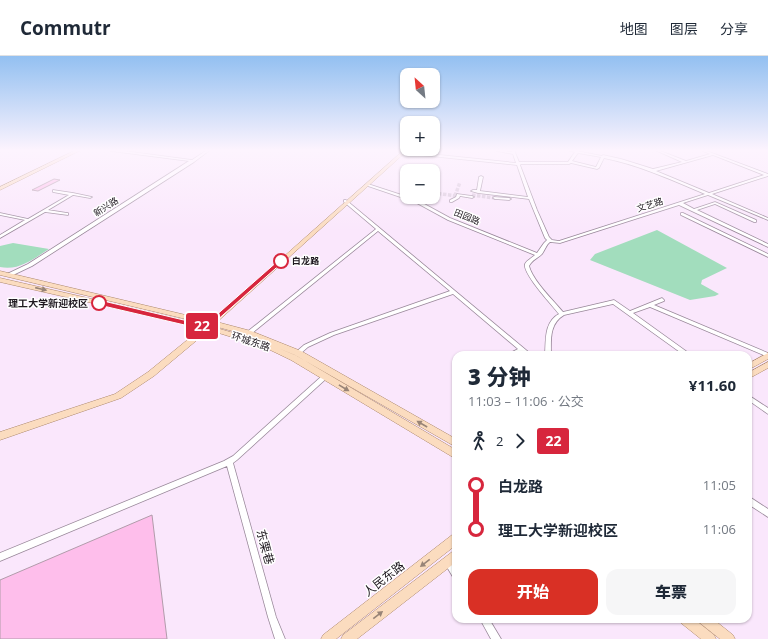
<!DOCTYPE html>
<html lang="zh">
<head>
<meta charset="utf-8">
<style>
  body { margin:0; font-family:"Open Sans","Noto Sans SC",sans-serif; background:#f6f6f7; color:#1f2937; height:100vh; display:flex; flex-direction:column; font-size:15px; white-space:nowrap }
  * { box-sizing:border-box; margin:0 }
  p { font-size:13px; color:#747a83 }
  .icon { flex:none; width:22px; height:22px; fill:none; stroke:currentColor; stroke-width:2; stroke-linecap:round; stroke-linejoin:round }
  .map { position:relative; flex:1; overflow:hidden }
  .panel { position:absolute; left:452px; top:295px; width:300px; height:272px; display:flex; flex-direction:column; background:#fff; border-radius:12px; box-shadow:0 1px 3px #0004 }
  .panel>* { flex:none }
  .badge { padding:0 8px; border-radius:3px; font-size:14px; line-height:26px }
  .needle { width:26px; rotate:333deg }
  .buttons { position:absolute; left:400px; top:12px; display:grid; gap:8px }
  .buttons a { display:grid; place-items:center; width:40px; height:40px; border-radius:8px; background:#fff; box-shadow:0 1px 3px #0004; font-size:20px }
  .map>.badge { position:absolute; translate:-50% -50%; box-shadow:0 0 0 2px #fff }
  .legs { display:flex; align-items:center; gap:6px; height:44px; padding:0 16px; font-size:13px }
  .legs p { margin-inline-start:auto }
  .head { display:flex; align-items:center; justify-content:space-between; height:68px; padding:0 16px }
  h1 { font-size:22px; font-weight:800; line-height:30px }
  .cta { display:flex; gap:8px; margin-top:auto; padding:8px 16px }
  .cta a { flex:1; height:46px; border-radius:12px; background:#d93025; color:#fff; font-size:16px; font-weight:800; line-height:46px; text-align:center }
  .cta a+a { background:#f6f6f7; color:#1f2937 }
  ul { padding:0 16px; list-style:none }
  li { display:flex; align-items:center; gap:14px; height:44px; font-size:15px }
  li i { display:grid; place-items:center; width:6px; height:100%; margin:0 5px; background:currentColor }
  li i::after { content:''; width:10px; height:10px; margin:-5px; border:3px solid; border-radius:50%; background:#fff }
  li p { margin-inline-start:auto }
  li:first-child i { background:linear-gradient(#0000 50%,currentColor 0) }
  li:last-child i { background:linear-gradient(currentColor 50%,#0000 0) }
  header { display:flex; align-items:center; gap:24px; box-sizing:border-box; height:56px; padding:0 20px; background:#fff; border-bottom:1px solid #e0e1e3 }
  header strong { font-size:19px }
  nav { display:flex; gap:22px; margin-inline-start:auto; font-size:14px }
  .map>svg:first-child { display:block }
</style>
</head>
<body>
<header>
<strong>Commutr</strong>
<nav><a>地图</a><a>图层</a><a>分享</a></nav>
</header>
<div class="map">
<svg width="768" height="583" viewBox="0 0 768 583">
  <rect width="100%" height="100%" fill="#fae7fc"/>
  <!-- green -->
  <path fill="#a2ddbd" d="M657,174l70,38 -25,12 -1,4 18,10 -4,2 -25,4 -100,-40 5,-6z
    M13,187l36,6c-16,10 -30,22 -49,18v-21z"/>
  <!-- building -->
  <path fill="#febeeb" stroke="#b19baa" d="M54,123l6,1 -22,11 -6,-1z
    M152,459l15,124h-167v-59z"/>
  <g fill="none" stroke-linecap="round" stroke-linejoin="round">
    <!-- minor-tunnel -->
    <path stroke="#d9c8db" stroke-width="3.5" stroke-dasharray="3.5 1.5" stroke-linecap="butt" d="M433,137l25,3
      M472,139l23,3
      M455,140l5,-14"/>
    <defs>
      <path id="minor" d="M110,94h7l75,10 15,-10h3l-16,12 -162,104 -21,10h-4v-2l21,-10 161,-103 -78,-10z
        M496,94l16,2v-2h2l5,12h49l7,-10 -8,-2h5l30,6 1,-1 18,4 32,10 29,-7 -27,-12h3l28,11 24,-7 -9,-4h3l64,24v2l-56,18 56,24v2l-60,-25 -25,8 11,6 21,-7 41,18v2h-2l-39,-18 -18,6 71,34v3l-89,-42 -119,38 -10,-1c-4,3 -5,8 -8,12 -4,4 -10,6 -13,12 4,15 24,34 34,46l51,-12 16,11 32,-13 2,2v1l-10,4 114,48v4l-118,-50 -17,6 57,41 1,1h-7l-71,-51 -49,11c-15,9 -13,25 -13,40h-6c1,-15 -1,-33 14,-41 -6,-8 -37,-41 -34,-50 2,-4 7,-6 10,-9l-87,-35 -33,-18 -50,-17 3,-1 49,16 33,18 87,35 7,-10 3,-3 -2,-2 -16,-39 -51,-6 -7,-2 2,-1h4l2,-13 2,-1 2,1 -3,14 48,6 -11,-32 -116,-12 -2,-1 2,-1 115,12 -3,-9 -16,-3zM578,97l23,4 -5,10 -24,-6zM713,99l51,20 -55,18 -53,-22zM604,102c35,7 68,22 101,36l-146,47 -7,-1 -3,-3 -12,-27 -17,-45 1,-1h48l2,-1 26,6 2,-1z
        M53,134l20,3 19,4 -2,1 -17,-3 -25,15 19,3h1v2l-23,-3 -45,26v-3l25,-15 -25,-5v-2l28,6 41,-24 -16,-3z
        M457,138l15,2 2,1 -2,1 -12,-2 -1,2 -7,4h-2v-2l6,-3z
        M494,141l15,1 2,1 -2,1 -14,-1 -2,-1z
        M344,144h2l186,155h-7l-4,-3 -6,3h-8l1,-1 10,-5 -65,-55 -119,41 -26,12 -8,7h-4l-1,-1 1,-1 8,-7 26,-12 120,-42 -72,-60 -127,103h-4l-1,-1 1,-1 129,-103 -32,-27z
        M681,157h2l85,41v3l-87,-42z
        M323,319h4l1,2 -91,83 -4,3 43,154 9,22h-10l-7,-22 -41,-151 -227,95v-8l224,-92 9,-5z
        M748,339l20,13v6l-20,-14z
        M748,440l20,13v8l-20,-13z
        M448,502c8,4 8,12 8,20l-3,-1 -9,-15 1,-3z
        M480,563h9l12,20h-10z"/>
      <path id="major" d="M76,94h5l-81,40v-3z
        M404,94h4l-191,172 34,9 50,20 155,88v8l-161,-92 -17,-7 19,8 159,94v9l-165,-99 -27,-13 -55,-17 -55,46 -33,22 -121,42v-8l115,-38 33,-22 54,-44 -202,-46v-4l206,47 1,-1 -207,-49v-4l211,50zM214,270l33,9 18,7 -52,-15z
        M768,297v6l-20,11v-6z
        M768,306v6l-20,11v-6z
        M456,478v11l-120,94h-15l2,-4 129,-100z
        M456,495v11l-99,77h-16l2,-4 109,-83z
        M679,563h15l20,16 2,4h-15l-20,-16z
        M698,563h15l20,16 2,4h-15l-20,-16z"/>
    </defs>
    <!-- minor casing -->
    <use href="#minor" stroke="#99889a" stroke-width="1.5"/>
    <!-- major casing -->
    <use href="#major" stroke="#ac886c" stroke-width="1"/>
    <!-- minor -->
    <use href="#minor" fill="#fff" fill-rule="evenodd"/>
    <!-- major -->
    <use href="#major" fill="#fbdcbf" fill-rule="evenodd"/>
  </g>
  <!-- one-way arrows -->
  <defs><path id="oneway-solid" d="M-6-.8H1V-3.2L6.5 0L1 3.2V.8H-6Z"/></defs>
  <g fill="#988477">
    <use href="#oneway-solid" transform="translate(41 233) rotate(13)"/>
    <use href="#oneway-solid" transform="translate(344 332) rotate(31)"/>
    <use href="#oneway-solid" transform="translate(422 368) rotate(-150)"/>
    <use href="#oneway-solid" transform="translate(425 507) rotate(142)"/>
    <use href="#oneway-solid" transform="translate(378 559) rotate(-38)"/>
  </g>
  <!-- sky -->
  <linearGradient id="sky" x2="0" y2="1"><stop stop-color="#93c0f1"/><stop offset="0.54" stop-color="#fdf4fe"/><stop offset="1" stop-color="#fdf4fe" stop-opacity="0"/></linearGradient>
  <rect width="768" height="175" fill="url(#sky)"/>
  <!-- line-1 -->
  <path fill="#d7263d" stroke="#fff" d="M279,204l5,1 -78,69 -107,-25 -3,-2 3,-3 106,25z"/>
  <!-- markers -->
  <g fill="#fff" stroke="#d7263d" stroke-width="2">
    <circle cx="281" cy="205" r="7"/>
    <circle cx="99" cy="247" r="7"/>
  </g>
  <g text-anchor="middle" stroke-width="3" stroke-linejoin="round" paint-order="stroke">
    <!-- far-street labels -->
    <g font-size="9" fill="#1e181f" stroke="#fff">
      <text transform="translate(650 149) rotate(-18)" y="3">文艺路</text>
      <text transform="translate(106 151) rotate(-33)" y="3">新兴路</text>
      <text transform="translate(467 161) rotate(22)" y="3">田园路</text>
    </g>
    <!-- far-stop labels -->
    <g font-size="9" font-weight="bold" fill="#1e181f" stroke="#fff" text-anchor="start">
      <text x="292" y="208">白龙路</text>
    </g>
    <!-- stop labels -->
    <g font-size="10" font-weight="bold" fill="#1e181f" stroke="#fff" text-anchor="end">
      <text x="88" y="251">理工大学新迎校区</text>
    </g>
    <!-- street labels -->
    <g font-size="10" fill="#1e181f" stroke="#fff">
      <text transform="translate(251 285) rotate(18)" y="4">环城东路</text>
    </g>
    <!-- near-street labels -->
    <g font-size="12" fill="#1e181f" stroke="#fff">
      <text transform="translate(265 491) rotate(75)" y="4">东栗巷</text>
      <text transform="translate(384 523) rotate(-38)" y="4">人民东路</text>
    </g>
  </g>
</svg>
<div class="buttons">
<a><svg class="needle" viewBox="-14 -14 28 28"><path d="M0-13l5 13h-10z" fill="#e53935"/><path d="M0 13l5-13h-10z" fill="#747a83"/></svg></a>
<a>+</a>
<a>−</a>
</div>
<b class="badge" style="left:202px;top:270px;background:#d7263d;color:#fff">22</b>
<section class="panel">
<div class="head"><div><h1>3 分钟</h1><p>11:03 – 11:06 · 公交</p></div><b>¥11.60</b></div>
<div class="legs"><svg class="icon" aria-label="walk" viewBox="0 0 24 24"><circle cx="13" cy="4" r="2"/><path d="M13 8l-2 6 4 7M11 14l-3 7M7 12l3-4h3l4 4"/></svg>2<svg class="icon" aria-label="forward" viewBox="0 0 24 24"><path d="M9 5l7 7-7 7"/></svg><b class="badge" style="background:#d7263d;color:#fff">22</b></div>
<ul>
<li><i style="color:#d7263d"></i><b>白龙路</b><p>11:05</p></li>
<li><i style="color:#d7263d"></i><b>理工大学新迎校区</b><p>11:06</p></li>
</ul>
<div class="cta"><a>开始</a><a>车票</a></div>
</section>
</div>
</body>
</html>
